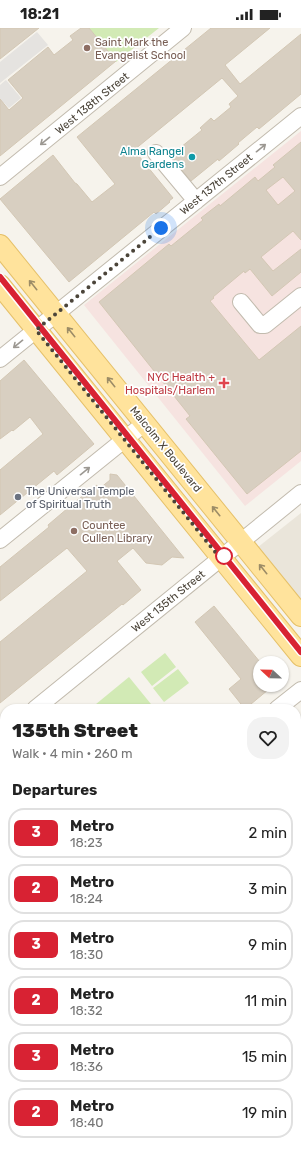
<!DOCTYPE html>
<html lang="en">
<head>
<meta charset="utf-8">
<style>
  body { margin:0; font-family:Rubik,sans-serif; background:#f2f2f2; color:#222; height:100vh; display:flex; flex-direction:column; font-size:15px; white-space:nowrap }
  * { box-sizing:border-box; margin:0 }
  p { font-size:13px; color:#767676 }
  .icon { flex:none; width:22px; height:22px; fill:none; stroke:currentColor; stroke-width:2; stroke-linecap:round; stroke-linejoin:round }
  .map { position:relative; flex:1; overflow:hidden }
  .details { position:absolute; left:0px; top:676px; width:301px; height:448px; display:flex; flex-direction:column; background:#fff; border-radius:16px 16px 0 0; box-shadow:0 1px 3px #0004 }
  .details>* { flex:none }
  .badge { padding:0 8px; border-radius:6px; font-size:14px; line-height:26px }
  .needle { width:26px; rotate:292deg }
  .tools { position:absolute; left:253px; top:628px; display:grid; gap:8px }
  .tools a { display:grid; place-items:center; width:36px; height:36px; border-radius:50%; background:#fff; box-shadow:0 1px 3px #0004; font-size:20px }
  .you { position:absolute; width:20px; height:20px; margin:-10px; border:3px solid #fff; border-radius:50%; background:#1a73e8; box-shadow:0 0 0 6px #1a73e833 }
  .map>.badge { position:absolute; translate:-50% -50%; box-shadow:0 0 0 2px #fff }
  h2 { padding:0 12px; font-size:15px; line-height:36px }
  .round { display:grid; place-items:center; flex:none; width:42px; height:42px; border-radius:16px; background:#f2f2f2 }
  .headline { display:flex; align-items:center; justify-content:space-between; height:68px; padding:0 12px }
  h1 { font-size:19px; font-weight:800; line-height:30px }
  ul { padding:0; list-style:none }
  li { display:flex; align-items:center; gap:12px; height:50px; margin:0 8px 6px; padding:0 4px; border:2px solid #e0e0e0; border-radius:16px }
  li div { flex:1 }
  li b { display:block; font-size:15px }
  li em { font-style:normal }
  li .badge { min-width:44px; font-weight:700; text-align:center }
  .status { display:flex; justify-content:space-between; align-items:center; height:28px; padding:0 20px; background:#fff; direction:ltr }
  .status svg { height:11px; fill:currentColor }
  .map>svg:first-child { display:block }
</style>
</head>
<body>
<div class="status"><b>18:21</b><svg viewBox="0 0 49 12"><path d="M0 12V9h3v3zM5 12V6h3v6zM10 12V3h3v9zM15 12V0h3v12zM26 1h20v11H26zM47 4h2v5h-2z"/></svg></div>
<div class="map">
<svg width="301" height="1124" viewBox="0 0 301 1124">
  <rect width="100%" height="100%" fill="#f6f3ec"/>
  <!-- residential -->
  <path fill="#eae5da" d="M301,485v95l-48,-57z"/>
  <!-- medical -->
  <path fill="#f6e3e0" d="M301,103v330l-56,45 -161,-201z"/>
  <!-- green -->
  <path fill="#d2eab5" d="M89,0h70l-43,34z
    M165,625l11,14 -24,19 -11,-14z
    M178,641l11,14 -25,19 -11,-14z
    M129,649l26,32h-65z"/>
  <!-- parking -->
  <path fill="#e5e3e0" d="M37,4l11,13 -48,38v-21z
    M6,52l15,18 -12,10 -5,-5 -4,3v-21z"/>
  <!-- building -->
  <path fill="#d8cfc1" stroke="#d3c7b4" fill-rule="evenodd" d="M0,0h39l-39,31z
    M81,0h8l27,33 -116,95v-57l9,11 14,-12 -15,-18 40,-33 6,8 19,-15 -3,-4z
    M211,0h59l-45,37 15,19 61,-50v60l-42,35 -2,-2 -19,16 1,1 -20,17 -1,-2 -27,22 -21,-25 32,-26 -2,-2 11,-10 3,3 17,-14 -2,-3 9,-8 -16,-18 -88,72 39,48 -4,3 1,1 -14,12 -2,-2 -85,70 -69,-83 53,-44 22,28 2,1 15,18 23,-18 -38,-47z
    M301,114v98l-8,-9 -32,26 12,14 28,-22v23l-29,24 -22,-27 -5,4 -1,-2 -31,26 1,1 -4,3 49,59 42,-34v125l-54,43 -61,-75 4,-3 -91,-114 70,-58 2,2 32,-26 -2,-2 18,-14 1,2 35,-29 3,4 17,-14 -2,-2zM283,149l12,14 -17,14 -12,-15z
    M24,332l70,84 -37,31 -3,-4 -54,44v-45l43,-36 -13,-17 -17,14 -1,-1 -12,9v-58z
    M110,446l7,1 67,83 -12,-1 -10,8 -16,-2 -13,-15 -16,13 24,29 -18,15 -1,-1 -122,99v-61l87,-71 -20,-23 -67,53v-34l49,-40 -1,-2 27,-23 22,-17 2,4 11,-9z
    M214,578l46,56v23h14l-29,24 -16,-20 12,-10 -46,-57z"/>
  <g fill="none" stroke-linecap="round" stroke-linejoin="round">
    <defs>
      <path id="minor" d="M156,125l40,48
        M0,149l183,-149
        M241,274l19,23h5l36,-29
        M0,331l301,-243
        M0,512l145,-117
        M35,681l266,-216
        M277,681l24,-19
        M0,709l5,-4
        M296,848l5,-4
        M0,906l5,-4
        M296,1029l5,-4
        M0,1088l5,-4
        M180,1124l6,-5"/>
      <path id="major" d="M0,217l301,371
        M0,257l301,371
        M0,995l5,6
        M0,1039l5,6
        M65,1119l4,5
        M101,1119l4,5"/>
    </defs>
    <!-- minor casing -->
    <use href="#minor" stroke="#c2bbae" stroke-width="18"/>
    <!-- major casing -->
    <use href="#major" stroke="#e6c16a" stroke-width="22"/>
    <!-- minor -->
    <use href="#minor" stroke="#fff" stroke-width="16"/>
    <!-- major -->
    <use href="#major" stroke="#ffe39c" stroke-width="20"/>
  </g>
  <!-- one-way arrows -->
  <defs><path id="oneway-shaft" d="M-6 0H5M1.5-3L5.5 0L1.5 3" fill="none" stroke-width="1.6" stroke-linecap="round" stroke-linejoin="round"/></defs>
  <g stroke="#9c9892">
    <use href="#oneway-shaft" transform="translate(45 113) rotate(141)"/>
    <use href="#oneway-shaft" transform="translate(261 120) rotate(-39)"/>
    <use href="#oneway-shaft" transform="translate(18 316) rotate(141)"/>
    <use href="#oneway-shaft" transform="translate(85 443) rotate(-39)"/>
  </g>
  <g stroke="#9c8c66">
    <use href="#oneway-shaft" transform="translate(33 257) rotate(-129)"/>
    <use href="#oneway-shaft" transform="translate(71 304) rotate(-129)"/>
    <use href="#oneway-shaft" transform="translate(111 354) rotate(-129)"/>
    <use href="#oneway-shaft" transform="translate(216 483) rotate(-129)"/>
    <use href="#oneway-shaft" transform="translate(263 541) rotate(-129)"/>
  </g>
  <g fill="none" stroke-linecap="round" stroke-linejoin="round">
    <defs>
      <path id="line" d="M0,249l301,375"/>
    </defs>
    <!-- line casing -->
    <use href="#line" stroke="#fff" stroke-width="9"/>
    <!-- line -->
    <use href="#line" stroke="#d82233" stroke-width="6"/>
    <!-- walk -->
    <path stroke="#4b4439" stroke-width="4" stroke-dasharray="0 7.2" d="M161,200l-125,102 184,228 4,-2"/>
  </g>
  <!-- markers -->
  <g fill="#8d6e63" stroke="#fff" stroke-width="1.5">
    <circle cx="87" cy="20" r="4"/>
    <circle cx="74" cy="503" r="4"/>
  </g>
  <circle fill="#0f9aa8" stroke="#fff" stroke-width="1.5" cx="192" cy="129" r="4"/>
  <path fill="#e0444e" stroke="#fff" stroke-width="1.5" d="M222 349h4v4h4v4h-4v4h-4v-4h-4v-4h4z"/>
  <circle fill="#6b7280" stroke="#fff" stroke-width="1.5" cx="18" cy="469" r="4"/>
  <circle fill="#fff" stroke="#d82233" stroke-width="2" cx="224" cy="528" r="8"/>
  <g text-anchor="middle" stroke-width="3.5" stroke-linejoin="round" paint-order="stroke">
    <!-- education labels -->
    <g font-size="11" fill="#785e54" stroke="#fff" text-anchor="start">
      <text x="95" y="18">Saint Mark the<tspan x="95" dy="13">Evangelist School</tspan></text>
      <text x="82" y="501">Countee<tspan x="82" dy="13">Cullen Library</tspan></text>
    </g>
    <!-- street labels -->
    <g font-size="11" fill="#4b4439" stroke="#fff">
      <text transform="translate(92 75) rotate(-39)" y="4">West 138th Street</text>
      <text transform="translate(216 156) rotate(-39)" y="4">West 137th Street</text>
      <text transform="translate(166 421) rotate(51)" y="4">Malcolm X Boulevard</text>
      <text transform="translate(168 573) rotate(-39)" y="4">West 135th Street</text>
    </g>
    <!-- culture labels -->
    <g font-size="11" fill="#0d838f" stroke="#fff" text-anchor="end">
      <text x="184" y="127">Alma Rangel<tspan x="184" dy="13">Gardens</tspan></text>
    </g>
    <!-- health labels -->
    <g font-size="11" fill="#be3a42" stroke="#fff" text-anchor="end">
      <text x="215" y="353">NYC Health +<tspan x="215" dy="13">Hospitals/Harlem</tspan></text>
    </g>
    <!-- worship labels -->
    <g font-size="11" fill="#5b616d" stroke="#fff" text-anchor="start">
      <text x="26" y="467">The Universal Temple<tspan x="26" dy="13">of Spiritual Truth</tspan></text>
    </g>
  </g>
</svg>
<div class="tools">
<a><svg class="needle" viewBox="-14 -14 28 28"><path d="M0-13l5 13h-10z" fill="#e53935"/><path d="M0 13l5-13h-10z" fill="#767676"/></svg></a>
</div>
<div class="you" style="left:161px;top:200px"></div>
<section class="details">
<div class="headline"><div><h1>135th Street</h1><p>Walk · 4 min · 260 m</p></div><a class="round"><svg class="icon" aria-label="heart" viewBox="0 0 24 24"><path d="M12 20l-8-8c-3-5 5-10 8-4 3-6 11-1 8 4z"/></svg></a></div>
<h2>Departures</h2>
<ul>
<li><span class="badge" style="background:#d82233;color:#fff">3</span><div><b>Metro</b><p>18:23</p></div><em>2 min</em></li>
<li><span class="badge" style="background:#d82233;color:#fff">2</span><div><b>Metro</b><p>18:24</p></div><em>3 min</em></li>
<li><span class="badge" style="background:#d82233;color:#fff">3</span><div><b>Metro</b><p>18:30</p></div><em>9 min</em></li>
<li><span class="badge" style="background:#d82233;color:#fff">2</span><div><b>Metro</b><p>18:32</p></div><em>11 min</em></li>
<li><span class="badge" style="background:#d82233;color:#fff">3</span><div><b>Metro</b><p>18:36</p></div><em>15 min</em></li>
<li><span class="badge" style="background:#d82233;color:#fff">2</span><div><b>Metro</b><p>18:40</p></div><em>19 min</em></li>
</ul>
</section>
</div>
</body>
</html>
